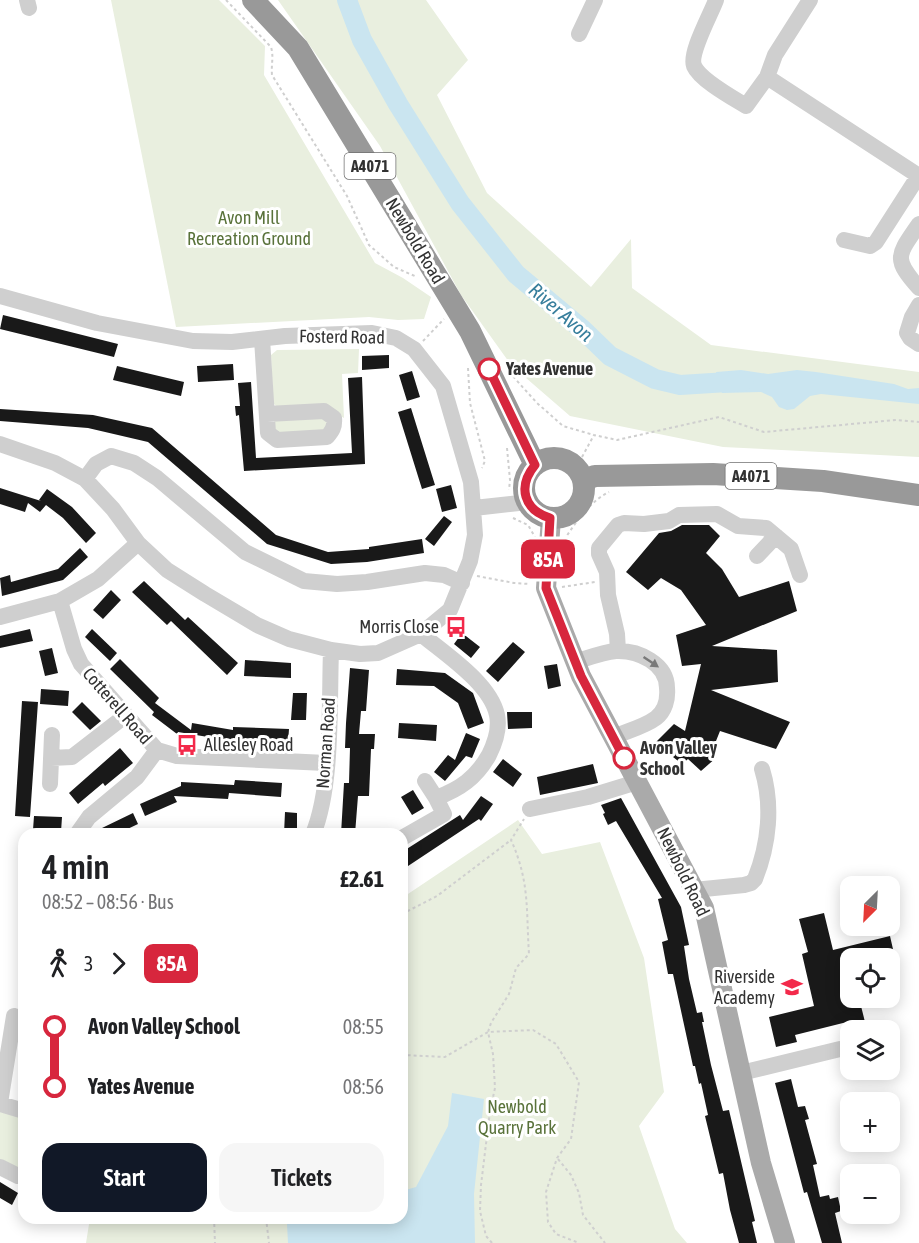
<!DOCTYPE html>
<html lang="en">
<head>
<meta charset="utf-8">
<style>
  body { margin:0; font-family:"Asap Condensed",sans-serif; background:#f6f6f6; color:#202124; height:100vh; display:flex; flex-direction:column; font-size:22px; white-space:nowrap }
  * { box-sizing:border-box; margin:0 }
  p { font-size:20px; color:#757577 }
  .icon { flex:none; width:33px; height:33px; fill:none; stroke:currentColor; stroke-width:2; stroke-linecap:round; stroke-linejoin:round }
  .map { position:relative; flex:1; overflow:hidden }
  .side { position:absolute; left:18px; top:828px; width:390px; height:396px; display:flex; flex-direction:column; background:#fff; border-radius:18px; box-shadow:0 3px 15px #0003 }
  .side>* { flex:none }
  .badge { padding:0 12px; border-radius:9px; font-size:21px; line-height:39px }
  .needle { width:39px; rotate:204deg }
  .fabs { position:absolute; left:840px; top:876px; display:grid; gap:12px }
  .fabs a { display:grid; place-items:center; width:60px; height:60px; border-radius:12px; background:#fff; box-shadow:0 3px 15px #0003; font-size:30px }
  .map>.badge { position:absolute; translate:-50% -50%; box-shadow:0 0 0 3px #fff }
  .legs { display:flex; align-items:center; gap:9px; height:66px; padding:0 24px; font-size:20px }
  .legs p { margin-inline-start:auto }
  .headline { display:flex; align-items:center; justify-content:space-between; height:102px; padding:0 24px }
  h1 { font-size:33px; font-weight:600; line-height:45px }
  .button { display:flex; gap:12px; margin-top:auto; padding:12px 24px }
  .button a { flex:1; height:69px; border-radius:18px; background:#111827; color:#fff; font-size:24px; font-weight:600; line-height:69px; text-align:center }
  .button a+a { background:#f6f6f6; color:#202124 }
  ul { padding:0 24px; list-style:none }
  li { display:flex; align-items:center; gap:21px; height:60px; font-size:22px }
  li i { display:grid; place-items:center; width:9px; height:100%; margin:0 8px; background:currentColor }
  li i::after { content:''; width:15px; height:15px; margin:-8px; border:4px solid; border-radius:50%; background:#fff }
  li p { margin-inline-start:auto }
  li:first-child i { background:linear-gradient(#0000 50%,currentColor 0) }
  li:last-child i { background:linear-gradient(currentColor 50%,#0000 0) }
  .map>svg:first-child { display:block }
</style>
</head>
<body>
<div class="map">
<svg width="919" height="1243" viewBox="0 0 919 1243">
  <rect width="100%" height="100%" fill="#fff"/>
  <!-- green -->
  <path fill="#e9efdf" d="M111,0h108l46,46 -1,29 111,188 28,15 28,19 -7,22 -26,1 -29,-3 -193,10z
    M278,0h148l42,60 -31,35 50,98 104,94 40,-48 1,49 79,57 208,27v85l-196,-10 -153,-31 -59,-51 -50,-70 -81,-149z
    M359,349l-1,24 -16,1 2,44 -21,-12 -44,3 -6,-6 -2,-48 6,-5z
    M324,416l5,4 -4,11 -46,2 -4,-3 -2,-7 3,-4z
    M518,820l24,34 58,-12 44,116 20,134 -25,34 36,103 12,14h-601l4,-25h312v-320z
    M0,1112l24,6v53l-24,-8z"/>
  <!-- water -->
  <path fill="#cae5f0" d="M741,370l27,4 29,-4 19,2 78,12 14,5 11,-1v16l-98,-10 -11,2 -16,13 -7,1 -8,-3 -7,-10 -11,-5 -39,1 -6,-21z
    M452,1093l32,6 -10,95 1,49h-187l-1,-19 25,-6h90v-27l14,-4 32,-61z"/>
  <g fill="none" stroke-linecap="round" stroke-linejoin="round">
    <!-- river -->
    <path stroke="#cae5f0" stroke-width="20" d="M347,0l15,40 36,64 62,99 56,71 66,55 28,27 45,23 25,6 64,-4"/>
  </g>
  <!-- building -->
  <path fill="#191919" d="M3,315l115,29 -4,13 -114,-28z
    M389,355v13l-27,2v-14z
    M233,364l1,16 -36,2 -1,-16z
    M117,366l67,16 -3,14 -68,-16z
    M412,371l8,26 -13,4 -8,-26z
    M362,377l3,87 -121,7 -5,-56 -3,1 -1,-10h5l-2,-23 13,-1 5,76 96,-5 -4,-75z
    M411,408l24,77 -13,4 -24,-77z
    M0,409l93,6 59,13 124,107 52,17 41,-3v-2l53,-8 2,14 -57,9 -36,2 -64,-20 -119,-102 -60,-14 -88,-7z
    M451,485l6,23 -15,4 -6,-23z
    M0,488l41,13 -2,-1 8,-11 25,18 24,26 -10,10 -23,-25 -17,-13 -6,7 -12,-9 -3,9 -25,-8z
    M444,516l8,6 -18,24 -9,-7z
    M682,525h27l11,11 -14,17 16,16 17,28 50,-16 8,30 -85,35 65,4 1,32 -67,8 79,32 -14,27 -56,-18 -8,20 5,6 -16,14 -13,-12 -6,5 -27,-21 19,-19 11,7 16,-67 -19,2 -6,-31 30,-10 -25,-35 -20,-12 -13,12 -22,-18 33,-39 12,-2z
    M80,548l8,9 -25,23 -61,16 -2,-18 10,-3 1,7 47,-13z
    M144,581l41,39 3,-3 50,46 -11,12 -56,-54 -4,4 -35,-33z
    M111,590l10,10 -18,19 -10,-9z
    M30,629l3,12 -33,7v-12z
    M92,629l25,24 -7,8 -25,-24z
    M462,633l18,14 -9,11 -17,-14z
    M513,642l12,10 -27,30 -12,-11z
    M52,648l6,25 -13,3 -6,-25z
    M120,659l39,39 -4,5 36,27 1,-7 41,7v-3l56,2 -1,14 -62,-3 -48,-8 -1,2 -25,-19 2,-3 -44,-43z
    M245,660l46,3v15l-47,-2z
    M557,664l4,22 -13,3 -4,-23z
    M350,668l19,2 -3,41h-5l-2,23h16l-1,15h-3l-2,47h-11l-3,38h-14l3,-51h5l1,-35h-5l1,-25z
    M397,669l48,4 28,20 11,30 -16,6 -10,-26 -24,-17 -38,-1z
    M41,689l28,2 -1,15 -28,-2z
    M293,693h14l-1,27h-15z
    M22,701l16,1 -8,115 -15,-1z
    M82,702l19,19 -11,9 -18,-18z
    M507,712h25v16l-24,1z
    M399,723l38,2 -1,16 -38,-3z
    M466,733l14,6 -8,19 -6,-2 -21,25 -11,-9 14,-17 7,5z
    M120,748l13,15 -28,23 -2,-3 -25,21 -9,-11z
    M503,759l19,15 -9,13 -20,-15z
    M593,764l5,19 -58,12 -3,-18z
    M235,780l47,3 -1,14 -52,-4 -1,6 -54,-3 3,6 -32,14 -5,-12 41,-18v-4l53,3z
    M413,790l11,18 -12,7 -11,-18z
    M481,796l12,8 -12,17 -2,-2 -77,51v-18l58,-37 3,5z
    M621,798l60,109 8,38 -5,1 5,33 8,34 5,-1 2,10h-2l9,43 12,46 6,-1 26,111 -3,1 5,21h-18l-9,-33 -7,-37 -4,1 -14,-58 3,-1 -7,-32 -2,1 -4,-18h-2l-20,-92h-5l-6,-32 6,-2 -10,-41 4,-1 -46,-77 -8,4 -5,-11 2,-1 -4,-8z
    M285,812l12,1v21h-13z
    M133,813l5,11 -21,10h-12l-3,-6z
    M34,816l28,1 -1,15 -28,-2z
    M824,913l9,37 57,-14 5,22h-45v40h9l8,32h-18l-2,-8 -52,13 2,7 -21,5 -7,-30 45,-11 -12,-52 6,-2 -9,-33z
    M791,1079l7,28 7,-1 4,13 -4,1 12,44 -4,1 7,32 9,-2 1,4 8,-2 3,14 -6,2 7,30h-20l-15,-51 -3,1 -29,-110z
    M0,1182l18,11 -6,12 -12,-7z"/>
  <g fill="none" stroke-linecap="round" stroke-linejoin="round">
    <!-- path -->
    <path stroke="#cfcfcf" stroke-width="2" stroke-dasharray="3 3" stroke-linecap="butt" d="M226,0l45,47c3,10 0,18 1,28l75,121 22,49 25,22 23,10
      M423,341l21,-22
      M468,368l2,35 15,58 -3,7
      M509,372l28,31 26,23 31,9
      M507,448l3,32 -1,10
      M582,457l12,-22 23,5 102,-23 45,15 132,-12 23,2
      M513,518l15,7 7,12
      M564,540c12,-18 25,-38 45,-48
      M477,576l37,7 16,1
      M562,587l33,-5
      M402,914l35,-18 74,-56
      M402,1054l1,1 42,2 43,-25 45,-2 23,14 23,38 -8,57 -14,19 -11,34 2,30 8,12 23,9
      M558,1159l13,16 8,18 4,22 22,28
      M214,1218l1,25
      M266,1218l3,25
      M492,1243l-6,-7 -6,-25 1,-26 9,-74 5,-23 -2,-34 -5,-22 3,-9 18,-29 7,-26 13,-14c-3,-44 1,-72 -18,-114l13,-21"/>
    <!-- minor -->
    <path stroke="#cfcfcf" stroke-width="16" d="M27,0l2,8
      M716,0c-5,14 -27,53 -22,66 6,14 39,32 52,40l21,-29 152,99
      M579,34l16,-34
      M767,77l8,-22 35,-55
      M919,224c-21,31 -27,34 0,64
      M844,240l26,6 6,-4 43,-67
      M0,296l97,27 96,18 39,1 53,-6 87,-3 24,5 18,11 29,37 28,96 4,53 -5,26 -20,49 -29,24 -43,19 -18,1 -29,-4 -42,-11 -32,-14 -52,-31 -38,-24 -29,-27 -25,-34 -28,-30 -30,-16 -55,-19
      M919,305l-7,12 -5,16 3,5 9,6
      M262,339l6,94 9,7 50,-3c5,-6 8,-10 7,-19l-10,-7 -57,3
      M85,479l11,-15 15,-8 23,7 23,15 88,74 59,29 33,3 30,-2 58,-9 19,2 18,8
      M474,508l54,-6
      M757,556l19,-20
      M60,601l14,48 7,15 76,86 20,6 149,7
      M0,617l60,-16 38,-22 40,-36
      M421,634c24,20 69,49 76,81 3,14 -2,28 -8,40 -13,23 -29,34 -53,43
      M618,651l-1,-17 -9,-39 -1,-23 -8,-18v-6l19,-23 6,-2 20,1 25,-3 10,-6 38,-1 21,12 28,2 25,21 9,26
      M575,662c13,-4 28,-10 41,-11 23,-1 51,13 51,37 1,11 -2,23 -11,30 -12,9 -29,13 -43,19
      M51,758l21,-1 53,-41
      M50,784l2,-49
      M530,809l58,-12 49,-15
      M77,834l12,-17 48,-40 20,-27
      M313,834c20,-48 16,-131 18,-184
      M402,838l42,-24 -8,-16 -11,-17
      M694,890l50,-5 7,-2 4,-4c14,-35 18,-74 7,-110
      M741,1073l99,-24
      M0,1103l14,-87
      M0,1104l24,7
      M0,1167l18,9h6"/>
    <!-- major -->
    <path stroke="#aaa" stroke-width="20" d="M551,518l-5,70 35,88 123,232 57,255 24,80"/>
    <!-- highway -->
    <path stroke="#999" stroke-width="22" d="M253,0l45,48 172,283 65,134
      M524 488a30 30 0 1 1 60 0a30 30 0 1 1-60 0Z
      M583,480l12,-4 118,-2 110,7 96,14"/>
  </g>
  <!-- one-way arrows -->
  <defs><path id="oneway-solid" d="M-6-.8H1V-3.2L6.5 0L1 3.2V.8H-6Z" transform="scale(1.5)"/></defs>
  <use fill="#797979" href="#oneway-solid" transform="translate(651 662) rotate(34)"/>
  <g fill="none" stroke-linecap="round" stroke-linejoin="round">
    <defs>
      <path id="line-1" d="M489,369l46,96c-18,22 -11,45 15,53l-4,70 35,88 43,82"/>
    </defs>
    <!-- line-1 casing -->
    <use href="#line-1" stroke="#fff" stroke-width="14"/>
    <!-- line-1 -->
    <use href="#line-1" stroke="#d7263d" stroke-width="9"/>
  </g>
  <!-- icons -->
  <defs>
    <symbol id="bus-bare" viewBox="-9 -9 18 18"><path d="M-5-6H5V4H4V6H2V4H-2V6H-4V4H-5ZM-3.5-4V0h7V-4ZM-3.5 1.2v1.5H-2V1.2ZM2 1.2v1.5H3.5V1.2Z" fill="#f3294a" stroke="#fff" stroke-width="2.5" paint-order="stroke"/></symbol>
    <symbol id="school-bare" viewBox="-9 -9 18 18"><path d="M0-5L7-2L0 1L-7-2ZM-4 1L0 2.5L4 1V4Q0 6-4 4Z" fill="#f3294a" stroke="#fff" stroke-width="2.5" paint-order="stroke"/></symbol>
  </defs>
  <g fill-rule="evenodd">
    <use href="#bus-bare" x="441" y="612" width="30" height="30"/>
    <use href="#bus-bare" x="172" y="730" width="30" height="30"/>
    <use href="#school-bare" x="777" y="972" width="30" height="30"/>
  </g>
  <!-- markers -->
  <g fill="#fff" stroke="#d7263d" stroke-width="3">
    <circle cx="489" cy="369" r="10"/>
    <circle cx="624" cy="758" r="10"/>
  </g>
  <g text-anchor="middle" stroke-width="6" stroke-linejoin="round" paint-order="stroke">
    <!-- shield labels -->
    <g fill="#fff" stroke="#707070" stroke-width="1.5">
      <rect x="344.5" y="153" width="51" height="26" rx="4.5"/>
      <rect x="725.5" y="463" width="51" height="26" rx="4.5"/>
    </g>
    <g font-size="16" font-weight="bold" fill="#323232">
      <text x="370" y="172">A4071</text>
      <text x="751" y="482">A4071</text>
    </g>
    <!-- park labels -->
    <g font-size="18" fill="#59723a" stroke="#fff">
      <text x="249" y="224">Avon Mill<tspan x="249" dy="21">Recreation Ground</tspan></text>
      <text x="517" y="1113">Newbold<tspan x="517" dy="21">Quarry Park</tspan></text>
    </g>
    <!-- street labels -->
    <g font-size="18" fill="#323232" stroke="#fff">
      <text transform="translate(415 241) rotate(59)" y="6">Newbold Road</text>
      <text transform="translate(342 337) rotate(1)" y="6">Fosterd Road</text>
      <text transform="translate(117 706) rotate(49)" y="6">Cotterell Road</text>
      <text transform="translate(326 743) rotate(-86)" y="6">Norman Road</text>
      <text transform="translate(683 872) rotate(64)" y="6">Newbold Road</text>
    </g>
    <!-- stop labels -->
    <g font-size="18" font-weight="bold" fill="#323232" stroke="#fff" text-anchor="start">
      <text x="506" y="375">Yates Avenue</text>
      <text x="640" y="754">Avon Valley<tspan x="640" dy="21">School</tspan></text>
    </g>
    <!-- poi labels -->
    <g font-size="18" fill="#323232" stroke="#fff" text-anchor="end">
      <text x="439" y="633">Morris Close</text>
      <text x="204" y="751" text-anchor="start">Allesley Road</text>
      <text x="775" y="983">Riverside<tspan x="775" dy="21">Academy</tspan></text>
    </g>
    <!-- water labels -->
    <g font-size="20" font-style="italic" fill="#377e9c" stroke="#fff">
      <text transform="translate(561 312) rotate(41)" y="7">River Avon</text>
    </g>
  </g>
</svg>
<div class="fabs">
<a><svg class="needle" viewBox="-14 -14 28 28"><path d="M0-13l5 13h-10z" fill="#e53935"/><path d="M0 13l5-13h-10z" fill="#757577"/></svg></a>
<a><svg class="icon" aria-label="locate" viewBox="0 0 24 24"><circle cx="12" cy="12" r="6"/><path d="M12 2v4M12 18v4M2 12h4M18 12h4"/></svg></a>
<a><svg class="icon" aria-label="layers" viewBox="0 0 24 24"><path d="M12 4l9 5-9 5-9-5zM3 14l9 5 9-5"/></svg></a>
<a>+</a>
<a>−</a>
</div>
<b class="badge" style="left:548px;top:559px;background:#d7263d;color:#fff">85A</b>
<section class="side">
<div class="headline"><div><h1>4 min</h1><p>08:52 – 08:56 · Bus</p></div><b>£2.61</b></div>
<div class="legs"><svg class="icon" aria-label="walk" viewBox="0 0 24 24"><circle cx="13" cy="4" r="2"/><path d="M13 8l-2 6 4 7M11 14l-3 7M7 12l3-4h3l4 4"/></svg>3<svg class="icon" aria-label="forward" viewBox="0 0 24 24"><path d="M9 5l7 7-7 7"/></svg><b class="badge" style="background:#d7263d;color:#fff">85A</b></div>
<ul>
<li><i style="color:#d7263d"></i><b>Avon Valley School</b><p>08:55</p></li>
<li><i style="color:#d7263d"></i><b>Yates Avenue</b><p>08:56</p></li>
</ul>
<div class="button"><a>Start</a><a>Tickets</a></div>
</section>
</div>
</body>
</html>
